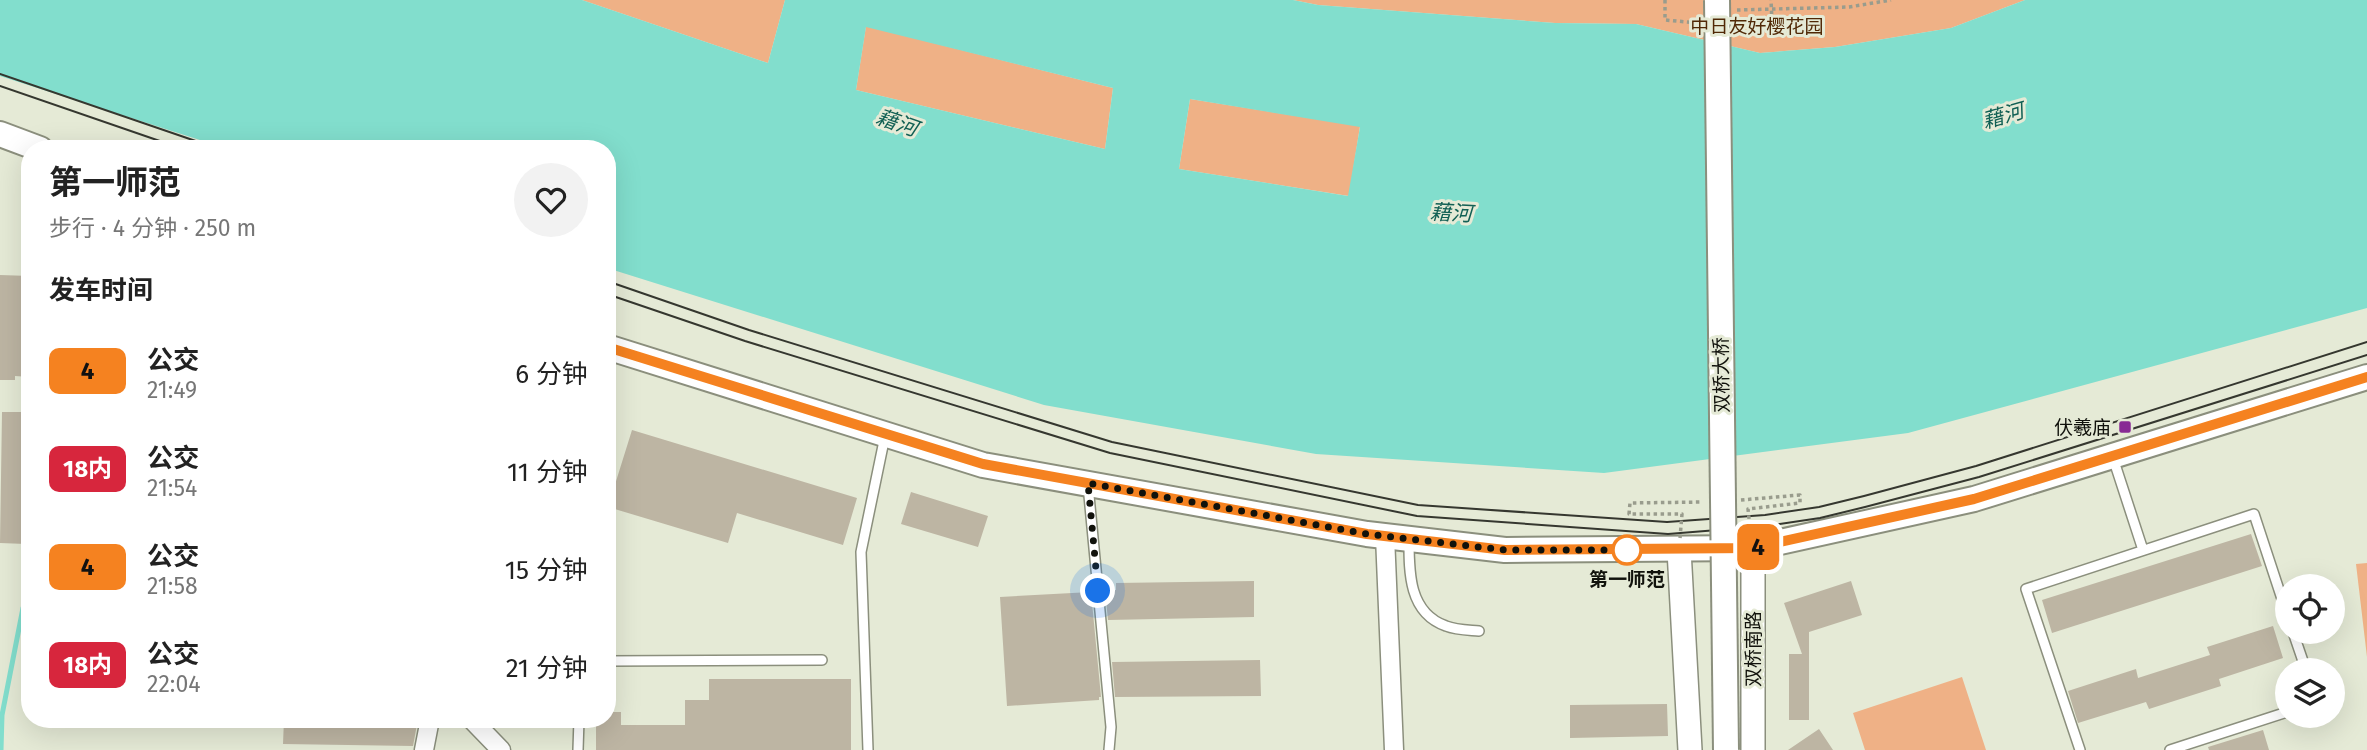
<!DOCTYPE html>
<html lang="zh">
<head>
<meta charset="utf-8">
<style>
  body { margin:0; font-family:"Fira Sans","Noto Sans SC",sans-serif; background:#f2f2f2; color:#222; height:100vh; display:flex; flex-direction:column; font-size:26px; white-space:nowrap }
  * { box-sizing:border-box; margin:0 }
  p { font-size:23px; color:#767676 }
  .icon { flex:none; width:38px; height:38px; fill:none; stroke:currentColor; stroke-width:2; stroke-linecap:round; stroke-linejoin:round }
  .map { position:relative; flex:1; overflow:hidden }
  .side { position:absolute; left:21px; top:140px; width:595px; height:588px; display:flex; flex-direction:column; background:#fff; border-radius:28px; box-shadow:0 7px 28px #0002 }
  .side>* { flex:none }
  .badge { padding:0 14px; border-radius:10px; font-size:24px; line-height:46px }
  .fabs { position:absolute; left:2275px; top:574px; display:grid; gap:14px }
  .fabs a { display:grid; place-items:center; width:70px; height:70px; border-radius:50%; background:#fff; box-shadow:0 7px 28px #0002; font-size:35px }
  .you { position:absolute; width:35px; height:35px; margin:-18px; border:5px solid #fff; border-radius:50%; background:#1a73e8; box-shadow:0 0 0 10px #1a73e833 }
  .map>.badge { position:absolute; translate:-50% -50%; box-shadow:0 0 0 4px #fff }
  h2 { padding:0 28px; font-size:26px; line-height:63px }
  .round { display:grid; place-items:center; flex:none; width:74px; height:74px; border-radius:37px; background:#f2f2f2 }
  .summary { display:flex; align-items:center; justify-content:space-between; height:119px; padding:0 28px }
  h1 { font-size:33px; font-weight:700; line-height:52px }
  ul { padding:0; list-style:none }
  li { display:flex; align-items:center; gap:21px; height:98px; padding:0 28px }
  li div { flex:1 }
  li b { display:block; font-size:26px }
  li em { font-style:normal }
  li .badge { min-width:77px; font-weight:700; text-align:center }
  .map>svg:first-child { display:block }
</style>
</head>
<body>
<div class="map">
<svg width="2367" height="750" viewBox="0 0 2367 750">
  <rect width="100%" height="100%" fill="#e5ead6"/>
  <!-- green -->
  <path fill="#efb186" d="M582,0h203l-17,63z
    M1293,0h732l-74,28 -116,19 -75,6 -124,-29 -81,-1 -237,-18z
    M866,26l247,62 -8,61 -249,-59z
    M1190,99l170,27 -11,70 -170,-27z
    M2367,563v94l-11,-93z
    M1962,677l24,73h-121l-12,-37z"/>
  <!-- water -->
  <path fill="#82decd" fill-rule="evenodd" d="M0,0h582l186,63 17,-63h508l25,5 237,18 81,1 124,29 75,-6 116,-19 74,-28h342v308l-459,125 -304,40 -288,-19 -272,-49 -437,-137v-119h-379l-228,-73zM866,27l247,61 -8,61 -249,-59zM1190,99l170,28 -12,69 -169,-27z"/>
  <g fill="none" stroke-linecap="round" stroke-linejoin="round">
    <!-- stream -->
    <path stroke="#82decd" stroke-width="5" d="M1,750l1,-35 21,-107 7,-13"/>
  </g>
  <!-- building -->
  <path fill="#bdb5a3" d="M0,275l30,1v101l-15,-1v4h-15z
    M2,412h28v102h-4v30l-26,-1z
    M632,430l225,68 -14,47 -106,-32 -9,30 -120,-36z
    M911,492l77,24 -10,31 -77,-23z
    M2251,534l11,32 -210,67 -10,-33z
    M1254,581v36l-146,3 -3,-29 11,-1v-7z
    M1851,581l11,34 -53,17v88h-20v-66h13l-18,-51z
    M1091,592l10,105h-2v3l-92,6 -7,-109z
    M2273,626l10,32 -64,21 2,7 -72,23 -3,-7 -68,21 -10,-32 68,-22 2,9 72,-23 -3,-8z
    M1260,660l1,36 -146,1 -3,-35z
    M709,679h142v71h-255v-31h11v-7h14v13h64v-25h24z
    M1667,704l1,32 -98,2v-33z
    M284,719h134l-5,27 -130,-2z
    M1819,729l14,21h-45z
    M2263,730l6,20h-60l-1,-3z"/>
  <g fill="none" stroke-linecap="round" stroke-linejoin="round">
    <defs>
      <path id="service" d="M2113,458l30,92
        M1088,485l23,242 -2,23
        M1409,541c0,32 0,72 37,85 10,4 22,4 33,5
        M2293,632l13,38
        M607,661l215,-1
        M578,750l1,-31
        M868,750l-7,-198 24,-116
        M2080,750l-54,-161 228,-75 33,100
        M2170,750l117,-38"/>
      <path id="minor" d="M1385,536l9,214
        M471,719l30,31
        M424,750l6,-31"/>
      <path id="tertiary" d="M1753,548v202
        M1679,550l11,200"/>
      <path id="secondary" d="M0,134l40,15
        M607,347l376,118 384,69 138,16 248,-2 221,-49 393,-122"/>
    </defs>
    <!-- service casing -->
    <use href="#service" stroke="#8b8f7d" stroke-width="12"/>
    <!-- minor casing -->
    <use href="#minor" stroke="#8b8f7d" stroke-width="21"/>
    <!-- tertiary casing -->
    <use href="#tertiary" stroke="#8b8f7d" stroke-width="26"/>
    <!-- secondary casing -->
    <use href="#secondary" stroke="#8b8f7d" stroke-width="28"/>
    <!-- path -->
    <path stroke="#999c8d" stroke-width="3.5" stroke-dasharray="3.5 3.5" stroke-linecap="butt" d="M1665,0v20l33,3
      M1737,10l112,-3 42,-7"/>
    <!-- service -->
    <use href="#service" stroke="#fff" stroke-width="9"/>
    <!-- minor -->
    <use href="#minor" stroke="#fff" stroke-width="18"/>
    <!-- tertiary -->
    <use href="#tertiary" stroke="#fff" stroke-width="23"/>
    <!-- secondary -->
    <use href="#secondary" stroke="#fff" stroke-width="24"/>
    <!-- tram -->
    <path stroke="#35372f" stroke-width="2" d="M0,74l219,75
      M0,86l183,63
      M607,281l142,49 363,112 306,63 249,17 98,-7 54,-8 45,-11 112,-30 391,-124
      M607,294l138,47 365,112 307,63 251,18 99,-8 53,-8 45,-11 114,-30 388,-122"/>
    <defs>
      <path id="secondary-bridge" d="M1717,0l9,750"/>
    </defs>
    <!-- secondary-bridge casing -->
    <use href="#secondary-bridge" stroke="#8b8f7d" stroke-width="28" stroke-linecap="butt"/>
    <!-- path-bridge -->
    <path stroke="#999c8d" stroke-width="3.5" stroke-dasharray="3.5 3.5" stroke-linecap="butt" d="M1737,23l35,-2 -1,-21
      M1741,500l59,-5v8l-52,6 3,28
      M1680,538l2,-24h-53l1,-11 72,-1"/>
    <!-- secondary-bridge -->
    <use href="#secondary-bridge" stroke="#fff" stroke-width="24"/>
  </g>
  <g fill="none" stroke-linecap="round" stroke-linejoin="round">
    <defs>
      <path id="line" d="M607,347l376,117 384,70 138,16 248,-2 221,-49 393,-122"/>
    </defs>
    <!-- line casing -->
    <use href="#line" stroke="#fff" stroke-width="16"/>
    <!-- line -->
    <use href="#line" stroke="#f58220" stroke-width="10"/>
    <!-- walk -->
    <path stroke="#11120c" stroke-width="7" stroke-dasharray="0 12.6" d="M1098,591l-10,-108 279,51 138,16h125h-3"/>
  </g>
  <!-- markers -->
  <rect fill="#882a94" stroke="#e5ead6" stroke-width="2.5" x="2118" y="420" width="14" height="14" rx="3.5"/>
  <circle fill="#fff" stroke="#f58220" stroke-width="3.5" cx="1627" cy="550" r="14"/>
  <g text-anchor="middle" stroke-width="6" stroke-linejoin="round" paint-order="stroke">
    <!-- park labels -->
    <g font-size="19" fill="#502806" stroke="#e5ead6">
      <text x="1757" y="33">中日友好樱花园</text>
    </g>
    <!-- street labels -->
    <g font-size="19" fill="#11120c" stroke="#e5ead6">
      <text transform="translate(1721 375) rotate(-91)" y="7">双桥大桥</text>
      <text transform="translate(1753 649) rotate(-90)" y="7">双桥南路</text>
    </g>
    <!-- poi labels -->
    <g font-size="19" fill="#11120c" stroke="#e5ead6" text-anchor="end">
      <text x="2111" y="434">伏羲庙</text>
    </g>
    <!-- stop labels -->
    <g font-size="19" font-weight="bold" fill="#11120c" stroke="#e5ead6">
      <text x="1627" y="586">第一师范</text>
    </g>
    <!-- water labels -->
    <g font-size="21" font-style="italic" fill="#126054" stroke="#e5ead6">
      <text transform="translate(2003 116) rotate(-16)" y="7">藉河</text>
      <text transform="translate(897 123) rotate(19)" y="7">藉河</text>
      <text transform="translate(1451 213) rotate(3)" y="7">藉河</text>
    </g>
  </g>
</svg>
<div class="fabs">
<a><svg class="icon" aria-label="locate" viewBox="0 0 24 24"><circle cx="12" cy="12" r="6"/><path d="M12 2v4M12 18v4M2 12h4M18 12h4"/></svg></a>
<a><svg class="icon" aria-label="layers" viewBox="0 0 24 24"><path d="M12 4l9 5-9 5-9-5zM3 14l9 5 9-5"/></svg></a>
</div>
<div class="you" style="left:1098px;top:591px"></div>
<b class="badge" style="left:1758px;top:547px;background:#f58220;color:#111">4</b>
<section class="side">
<div class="summary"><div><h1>第一师范</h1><p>步行 · 4 分钟 · 250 m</p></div><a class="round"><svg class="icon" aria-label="heart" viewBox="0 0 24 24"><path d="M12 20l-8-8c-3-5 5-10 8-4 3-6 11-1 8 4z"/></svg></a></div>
<h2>发车时间</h2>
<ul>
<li><span class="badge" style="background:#f58220;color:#111">4</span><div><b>公交</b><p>21:49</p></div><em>6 分钟</em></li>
<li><span class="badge" style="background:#d7263d;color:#fff">18内</span><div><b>公交</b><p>21:54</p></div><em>11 分钟</em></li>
<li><span class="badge" style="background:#f58220;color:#111">4</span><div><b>公交</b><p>21:58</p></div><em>15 分钟</em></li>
<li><span class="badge" style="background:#d7263d;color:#fff">18内</span><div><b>公交</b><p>22:04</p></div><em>21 分钟</em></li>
</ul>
</section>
</div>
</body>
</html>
